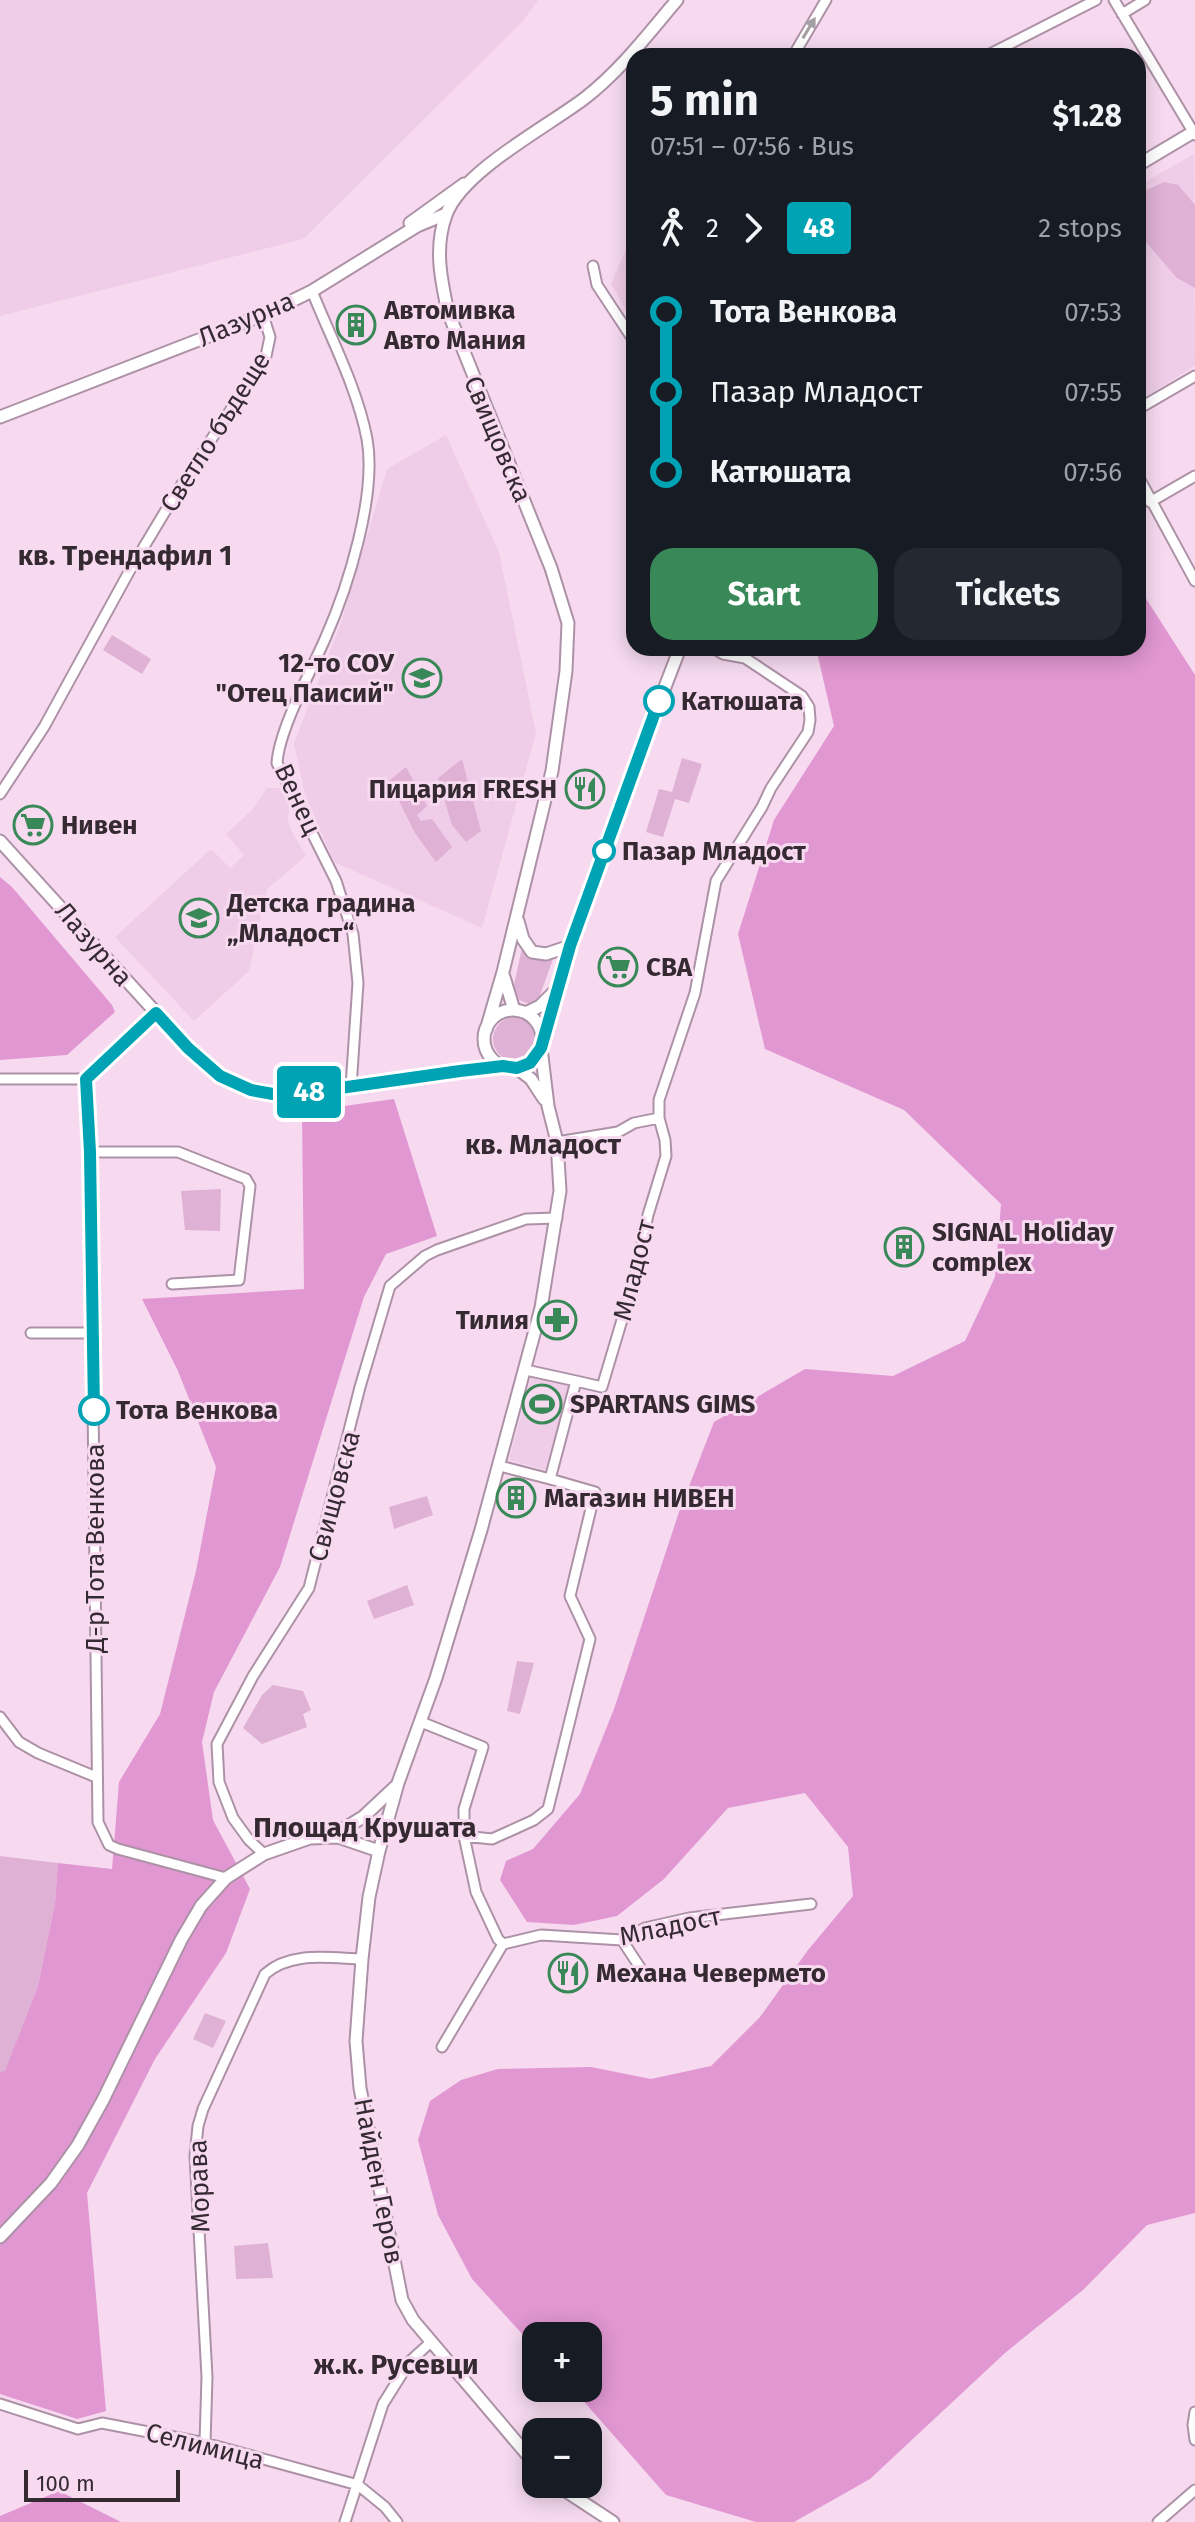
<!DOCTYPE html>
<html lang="en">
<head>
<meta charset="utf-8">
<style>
  body { margin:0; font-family:"Fira Sans",sans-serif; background:#242831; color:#f1f3f6; height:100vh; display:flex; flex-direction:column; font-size:30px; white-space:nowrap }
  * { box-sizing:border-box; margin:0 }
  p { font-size:26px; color:#9ea1a6 }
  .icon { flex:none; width:44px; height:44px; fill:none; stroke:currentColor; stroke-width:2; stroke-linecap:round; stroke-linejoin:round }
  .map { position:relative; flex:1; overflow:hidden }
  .details { position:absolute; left:626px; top:48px; width:520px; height:608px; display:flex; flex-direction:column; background:#171b24; border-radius:24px; box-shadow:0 4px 20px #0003 }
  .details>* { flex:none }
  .badge { padding:0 16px; border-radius:6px; font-size:28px; line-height:52px }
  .buttons { position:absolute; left:522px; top:2322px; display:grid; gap:16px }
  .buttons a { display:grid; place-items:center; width:80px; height:80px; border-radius:16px; background:#171b24; box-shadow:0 4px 20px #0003; font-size:40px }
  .scale { position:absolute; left:24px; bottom:20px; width:156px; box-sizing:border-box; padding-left:8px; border:4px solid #352a32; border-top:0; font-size:22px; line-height:28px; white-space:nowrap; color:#352a32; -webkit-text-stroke:6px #f7daf0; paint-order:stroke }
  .map>.badge { position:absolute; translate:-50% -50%; box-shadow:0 0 0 4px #fff }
  .legs { display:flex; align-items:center; gap:12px; height:88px; padding:0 24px; font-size:26px }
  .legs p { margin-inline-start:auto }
  .head { display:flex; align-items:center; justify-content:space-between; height:136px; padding:0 24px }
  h1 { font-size:44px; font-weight:700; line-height:60px }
  .primary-button { display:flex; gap:16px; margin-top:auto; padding:16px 24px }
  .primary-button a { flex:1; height:92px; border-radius:24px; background:#398858; color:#fff; font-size:32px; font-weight:700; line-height:92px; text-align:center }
  .primary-button a+a { background:#242831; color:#f1f3f6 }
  ul { padding:0 24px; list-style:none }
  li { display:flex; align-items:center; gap:28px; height:80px; font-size:30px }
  li i { display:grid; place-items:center; width:12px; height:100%; margin:0 10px; background:currentColor }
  li i::after { content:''; width:20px; height:20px; margin:-10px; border:6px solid; border-radius:50%; background:#171b24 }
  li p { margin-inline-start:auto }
  li:first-child i { background:linear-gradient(#0000 50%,currentColor 0) }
  li:last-child i { background:linear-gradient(currentColor 50%,#0000 0) }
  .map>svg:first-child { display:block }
</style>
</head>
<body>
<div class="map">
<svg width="1195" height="2522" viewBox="0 0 1195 2522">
  <rect width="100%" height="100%" fill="#f7daf0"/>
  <!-- built -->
  <path fill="#efcce7" d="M0,0h538l-16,22 -219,217 -303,77z
    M1194,154l1,212 -57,35v-215z
    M634,231v93l-23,-40z
    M446,435l53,117 37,181 -54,195 -148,-66 -29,-68 -11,-51 47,-120 46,-154z
    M267,788h13l9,18 -1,15 3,9 15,26 -39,33 -18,82 -55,50 -79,-84 96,-88 19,19 14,-13 -18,-21 27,-25z
    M531,1376l38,10 -24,84 -36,-10z"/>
  <!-- green -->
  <path fill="#dfb1d5" d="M1164,182l14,3 17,20v83l-18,-10 -39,-45v-39z
    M112,635l39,24 -9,15 -39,-24z
    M682,758l20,6 -13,39 -14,-4 -12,38 -17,-5 13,-43 13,3z
    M462,759l19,72 -15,11 -14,-17 -14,-47z
    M406,767l21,39 -10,9 4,6 11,-2 20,28 -16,15 -21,-29 -26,-52z
    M522,948l12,10 19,1 -14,39 -10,6 -10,-4 -5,-15z
    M493 1039a22 22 0 1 1 44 0a22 22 0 1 1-44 0Z
    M221,1189l-1,42 -35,-1 -4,-39z
    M427,1496l6,19 -39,14 -5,-22z
    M407,1585l7,20 -40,14 -7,-18z
    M517,1661l17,2 -14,51 -13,-3z
    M273,1685l30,6 8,19 -8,4 4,13 -45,17 -19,-16 19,-33z
    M0,1856l58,7 -3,40 -17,83 -33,86h-5z
    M205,2013l21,8 -13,27 -20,-9z
    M268,2243l5,35 -37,1 -2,-33z"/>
  <!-- forest -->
  <path fill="#e197d2" d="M1138,586l57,89v1538l-48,12 -64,65 -78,63 -135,126 -76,43h-38l-90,-27 -94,-107h16v-52h-52v13l-64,-70 -34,-64 -20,-75 12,-39 31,-21 37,-11 93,-2 60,12 60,-13 49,-49 48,-67 45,-54 -5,-49 -43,-54 -77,15 -64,71 -47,37 -43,9 -47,-3 -27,-42 6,-19 27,-12 47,-55 34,-85 65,-197 35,-90 91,-53 88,7 72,-35 30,-64 6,-73 -97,-94 -139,-61 -27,-115 36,-114 60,-94 -18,-78h322z
    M0,877l12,10 100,118 3,7 -48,43 -67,5z
    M394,1099l43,137 -51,18 -22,43 -84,270 -66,125 -12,50 11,78 37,69 -24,64 -71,106 -68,134 19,218 -29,8 -77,-25v-322l5,-1 33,-85 17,-83 3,-40 54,6 7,-87 41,-68 36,-143 20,-104 -38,-96 -36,-72 162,-10 -2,-177z
    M59,2491l62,31h-121v-6z"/>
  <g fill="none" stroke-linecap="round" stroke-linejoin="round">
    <defs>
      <path id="minor" d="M1114,0l81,135
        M1122,14l23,-14
        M793,56l33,-56
        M986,56l110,-56
        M593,266l4,19 37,56
        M312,291c19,48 45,96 55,148 10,56 -19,148 -42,200 -14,32 -46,91 -48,124l59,118 17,53 5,49 -7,104
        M1138,409l57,-33
        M1138,476l57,105
        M1150,502l45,-26
        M0,794l44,-67 86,-157 48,-80 88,-134 4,-19 -7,-22
        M0,1079h86
        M86,1079l4,73 8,670 11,23 9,4 108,29
        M86,1079l70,-66
        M557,1142l61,-10 16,-9 25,-5
        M90,1152h88l68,27 4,7 -11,94 -67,4
        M31,1333h62
        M526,1370l50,11
        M500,1466l50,13
        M0,1717l19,25 19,11 58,24
        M421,1722l62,25 -19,62v27l28,3 42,-19 14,-11 42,-170 -20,-43 25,-104 -45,-13 26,-98 26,6 34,-114 12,-58 18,-59 -1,-16 -6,-22v-18l36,-107 21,-112 46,-74 9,-19 37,-56 2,-12 -1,-13 -7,-11 -57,-38 -22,-4 -10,-6
        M464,1836l12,56 22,47 5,5
        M264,1854l-15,-14 -16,-22 -14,-36 -2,-38 36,-68 56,-88 51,-201 30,-101 35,-30 12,-6 89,-31 31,-1
        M622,1940l19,29
        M503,1944l38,-9 81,5 23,-12 44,-10 122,-14
        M442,2047l61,-103
        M0,2404l78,25 24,-6 103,20 153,42 27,22 12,15
        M1195,2412l-2,13 2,15
        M205,2443l2,-66 -12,-221 3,-30 5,-17 62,-135c26,-23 64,-16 97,-15
        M345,2522l38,-118 27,-43 21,-19
        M1158,2522l37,-32"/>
      <path id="tertiary" d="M1138,165l57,-34
        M410,223l54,-39
        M0,417l263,-102 49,-24 105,-65 29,-12
        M0,841l188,207c36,34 59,46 109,46l206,-28
        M518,921l5,18 9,13 14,2 24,-8
        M504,977l10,33
        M484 1039a29 29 0 1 1 58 0a29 29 0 1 1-58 0Z
        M526,1013l14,-7 13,-13
        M486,1030l17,-58 49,-201 14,-100 2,-48 -17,-55 -103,-256c-7,-32 -14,-65 -2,-97 16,-44 101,-88 139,-117 36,-28 63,-64 92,-98
        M542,1042c37,-134 88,-264 138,-394
        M517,1068l14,11 13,20
        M332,1836l31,-19 32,-30
        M0,2237l51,-54 27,-38 25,-45 78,-160 20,-34 25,-28 38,-24 46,-16 28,-1 41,14
        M536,2465l-123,-145 -11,-20 -42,-212 -4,-47 6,-82 7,-62 10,-46 19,-68 38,-105 45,-148 60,-222 19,-117 -3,-49 -9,-36 -7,-58
        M555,2484l58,38"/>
    </defs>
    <!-- minor casing -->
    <use href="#minor" stroke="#ad92a7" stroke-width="13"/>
    <!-- tertiary casing -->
    <use href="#tertiary" stroke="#ad92a7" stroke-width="15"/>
    <!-- minor -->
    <use href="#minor" stroke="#fff" stroke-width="9"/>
    <!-- tertiary -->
    <use href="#tertiary" stroke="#fff" stroke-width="11"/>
  </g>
  <!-- one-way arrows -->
  <defs><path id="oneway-solid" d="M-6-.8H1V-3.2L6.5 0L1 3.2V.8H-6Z" transform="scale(2)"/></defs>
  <use fill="#a49fa3" href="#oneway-solid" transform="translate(809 28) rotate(-59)"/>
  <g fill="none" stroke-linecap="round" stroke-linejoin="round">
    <defs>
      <path id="line-1" d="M94,1410l-4,-258 -4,-73 70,-66 32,35 32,28 31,14 22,4 46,-3 141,-20 43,-5 14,2 13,-5 11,-15 29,-102 89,-245"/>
    </defs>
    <!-- line-1 casing -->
    <use href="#line-1" stroke="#fff" stroke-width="18"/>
    <!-- line-1 -->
    <use href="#line-1" stroke="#00a3b4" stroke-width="12"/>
  </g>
  <!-- icons -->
  <defs>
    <symbol id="building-ring" viewBox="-11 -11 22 22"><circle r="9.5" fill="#f7daf0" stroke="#398858" stroke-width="1.5"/><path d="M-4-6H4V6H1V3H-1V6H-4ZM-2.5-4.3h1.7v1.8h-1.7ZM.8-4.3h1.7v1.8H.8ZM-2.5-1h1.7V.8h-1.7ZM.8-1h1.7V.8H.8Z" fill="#398858"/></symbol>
    <symbol id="school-ring" viewBox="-11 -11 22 22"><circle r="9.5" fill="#f7daf0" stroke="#398858" stroke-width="1.5"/><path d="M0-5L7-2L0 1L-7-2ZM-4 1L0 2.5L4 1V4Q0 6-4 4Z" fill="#398858"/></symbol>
    <symbol id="restaurant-ring" viewBox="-11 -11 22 22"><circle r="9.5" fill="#f7daf0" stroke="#398858" stroke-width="1.5"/><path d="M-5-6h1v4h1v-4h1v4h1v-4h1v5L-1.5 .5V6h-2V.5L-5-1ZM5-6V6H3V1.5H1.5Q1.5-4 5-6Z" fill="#398858"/></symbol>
    <symbol id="supermarket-ring" viewBox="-11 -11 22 22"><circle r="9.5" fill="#f7daf0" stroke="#398858" stroke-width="1.5"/><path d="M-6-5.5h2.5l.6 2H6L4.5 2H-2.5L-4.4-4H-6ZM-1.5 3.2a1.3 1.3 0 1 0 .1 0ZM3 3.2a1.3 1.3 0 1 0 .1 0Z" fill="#398858"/></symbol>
    <symbol id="pharmacy-ring" viewBox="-11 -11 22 22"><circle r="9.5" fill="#f7daf0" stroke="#398858" stroke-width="1.5"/><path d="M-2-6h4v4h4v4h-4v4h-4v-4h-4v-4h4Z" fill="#398858"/></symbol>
    <symbol id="stadium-ring" viewBox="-11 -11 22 22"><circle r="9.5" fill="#f7daf0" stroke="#398858" stroke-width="1.5"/><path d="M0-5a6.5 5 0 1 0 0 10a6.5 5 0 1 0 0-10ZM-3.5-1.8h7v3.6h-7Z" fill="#398858"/></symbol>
  </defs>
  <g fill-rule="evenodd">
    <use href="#building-ring" x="334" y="303" width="44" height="44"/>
    <use href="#school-ring" x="400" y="656" width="44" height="44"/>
    <use href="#restaurant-ring" x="563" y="767" width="44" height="44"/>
    <use href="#supermarket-ring" x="11" y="803" width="44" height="44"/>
    <use href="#school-ring" x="177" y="896" width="44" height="44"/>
    <use href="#supermarket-ring" x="596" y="945" width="44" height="44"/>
    <use href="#building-ring" x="882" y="1225" width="44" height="44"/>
    <use href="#pharmacy-ring" x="535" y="1298" width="44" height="44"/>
    <use href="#stadium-ring" x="520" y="1382" width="44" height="44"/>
    <use href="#building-ring" x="494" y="1476" width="44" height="44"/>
    <use href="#restaurant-ring" x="546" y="1951" width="44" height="44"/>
  </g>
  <!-- markers -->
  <g fill="#fff" stroke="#00a3b4" stroke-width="4">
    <circle cx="659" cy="701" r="14"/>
    <circle cx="604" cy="851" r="10"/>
    <circle cx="94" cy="1410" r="14"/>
  </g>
  <g text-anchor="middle" stroke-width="6" stroke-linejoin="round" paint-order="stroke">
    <!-- poi labels -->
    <g font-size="26" font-weight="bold" fill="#352a32" stroke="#f7daf0" text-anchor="start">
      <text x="384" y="319">Автомивка<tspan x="384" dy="30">Авто Мания</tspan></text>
      <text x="394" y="672" text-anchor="end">12-то СОУ<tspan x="394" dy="30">"Отец Паисий"</tspan></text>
      <text x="557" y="798" text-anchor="end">Пицария FRESH</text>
      <text x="61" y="834">Нивен</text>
      <text x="227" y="912">Детска градина<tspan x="227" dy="30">„Младост“</tspan></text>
      <text x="646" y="976">CBA</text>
      <text x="932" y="1241">SIGNAL Holiday<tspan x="932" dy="30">complex</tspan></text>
      <text x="529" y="1329" text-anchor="end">Тилия</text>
      <text x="570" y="1413">SPARTANS GIMS</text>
      <text x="544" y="1507">Магазин НИВЕН</text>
      <text x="596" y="1982">Механа Чевермето</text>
    </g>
    <!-- street labels -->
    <g font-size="26" fill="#352a32" stroke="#f7daf0">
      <text transform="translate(246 319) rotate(-23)" y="9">Лазурна</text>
      <text transform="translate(215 432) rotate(-58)" y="9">Светло бъдеще</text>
      <text transform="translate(498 439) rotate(67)" y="9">Свищовска</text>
      <text transform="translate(298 799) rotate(65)" y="9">Венец</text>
      <text transform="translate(94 944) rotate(49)" y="9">Лазурна</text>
      <text transform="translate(634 1270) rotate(-76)" y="9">Младост</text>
      <text transform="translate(334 1496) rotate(-75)" y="9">Свищовска</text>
      <text transform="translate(95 1548) rotate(-90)" y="9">Д-р Тота Венкова</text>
      <text transform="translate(670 1926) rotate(-12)" y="9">Младост</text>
      <text transform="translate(379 2181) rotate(79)" y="9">Найден Геров</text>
      <text transform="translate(199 2186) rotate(-92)" y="9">Морава</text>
      <text transform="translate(205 2446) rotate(14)" y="9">Селимица</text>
    </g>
    <!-- stop labels -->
    <g font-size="26" font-weight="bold" fill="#352a32" stroke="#f7daf0" text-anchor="start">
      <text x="681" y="710">Катюшата</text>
      <text x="622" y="860">Пазар Младост</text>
      <text x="116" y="1419">Тота Венкова</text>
    </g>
    <!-- neighbourhood labels -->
    <g font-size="28" font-weight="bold" fill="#352a32" stroke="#f7daf0">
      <text x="125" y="565">кв. Трендафил 1</text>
      <text x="543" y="1154">кв. Младост</text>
      <text x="365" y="1837">Площад Крушата</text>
      <text x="396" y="2374">ж.к. Русевци</text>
    </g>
  </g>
</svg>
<div class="buttons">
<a>+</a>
<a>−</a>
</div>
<div class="scale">100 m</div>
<b class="badge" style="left:309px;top:1092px;background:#00a3b4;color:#fff">48</b>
<section class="details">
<div class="head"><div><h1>5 min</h1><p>07:51 – 07:56 · Bus</p></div><b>$1.28</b></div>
<div class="legs"><svg class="icon" aria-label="walk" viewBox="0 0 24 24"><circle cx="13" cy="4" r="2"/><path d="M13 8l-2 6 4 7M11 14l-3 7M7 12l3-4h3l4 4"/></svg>2<svg class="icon" aria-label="forward" viewBox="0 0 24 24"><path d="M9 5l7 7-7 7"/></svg><b class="badge" style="background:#00a3b4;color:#fff">48</b><p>2 stops</p></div>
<ul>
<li><i style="color:#00a3b4"></i><b>Тота Венкова</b><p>07:53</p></li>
<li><i style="color:#00a3b4"></i><span>Пазар Младост</span><p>07:55</p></li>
<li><i style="color:#00a3b4"></i><b>Катюшата</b><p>07:56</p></li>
</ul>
<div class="primary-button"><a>Start</a><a>Tickets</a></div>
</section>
</div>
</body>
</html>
